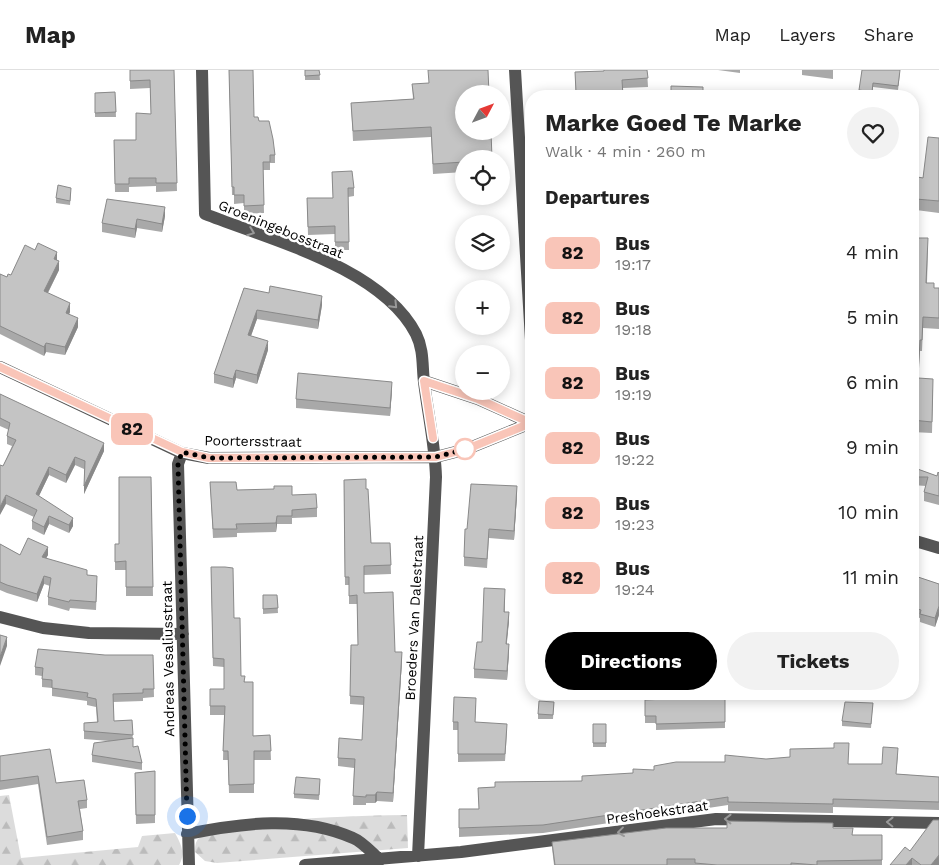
<!DOCTYPE html>
<html lang="en">
<head>
<meta charset="utf-8">
<style>
  body { margin:0; font-family:"Work Sans",sans-serif; background:#f2f2f2; color:#222; height:100vh; display:flex; flex-direction:column; font-size:19px; white-space:nowrap }
  * { box-sizing:border-box; margin:0 }
  p { font-size:16px; color:#767676 }
  .icon { flex:none; width:28px; height:28px; fill:none; stroke:currentColor; stroke-width:2; stroke-linecap:round; stroke-linejoin:round }
  .map { position:relative; flex:1; overflow:hidden }
  .side { position:absolute; left:525px; top:20px; width:394px; height:610px; display:flex; flex-direction:column; background:#fff; border-radius:20px; box-shadow:0 2px 12px #0003 }
  .side>* { flex:none }
  .badge { padding:0 10px; border-radius:8px; font-size:18px; line-height:32px }
  .needle { width:32px; rotate:49deg }
  .controls { position:absolute; left:455px; top:15px; display:grid; gap:10px }
  .controls a { display:grid; place-items:center; width:55px; height:55px; border-radius:50%; background:#fff; box-shadow:0 2px 12px #0003; font-size:25px }
  .you { position:absolute; width:25px; height:25px; margin:-12px; border:4px solid #fff; border-radius:50%; background:#1a73e8; box-shadow:0 0 0 8px #1a73e833 }
  .map>.badge { position:absolute; translate:-50% -50%; box-shadow:0 0 0 2px #fff }
  h2 { padding:0 20px; font-size:19px; line-height:45px }
  .round { display:grid; place-items:center; flex:none; width:52px; height:52px; border-radius:26px; background:#f2f2f2 }
  .overview { display:flex; align-items:center; justify-content:space-between; height:85px; padding:0 20px }
  h1 { font-size:24px; font-weight:700; line-height:38px }
  .action { display:flex; gap:10px; margin-top:auto; padding:10px 20px }
  .action a { flex:1; height:58px; border-radius:30px; background:#000; color:#fff; font-size:20px; font-weight:700; line-height:58px; text-align:center }
  .action a+a { background:#f2f2f2; color:#222 }
  ul { padding:0; list-style:none }
  li { display:flex; align-items:center; gap:15px; height:65px; padding:0 20px }
  li div { flex:1 }
  li b { display:block; font-size:19px }
  li em { font-style:normal }
  li .badge { min-width:55px; font-weight:700; text-align:center }
  header { display:flex; align-items:center; gap:30px; box-sizing:border-box; height:70px; padding:0 25px; background:#fff; border-bottom:1px solid #e0e0e0 }
  header strong { font-size:24px }
  nav { display:flex; gap:28px; margin-inline-start:auto; font-size:18px }
  .map>svg:first-child { display:block }
</style>
</head>
<body>
<header>
<strong>Map</strong>
<nav><a>Map</a><a>Layers</a><a>Share</a></nav>
</header>
<div class="map">
<svg width="939" height="795" viewBox="0 0 939 795">
  <defs>
    <pattern id="forest-firs" width="22" height="20" patternUnits="userSpaceOnUse" patternTransform="scale(1.25)"><rect width="22" height="20" fill="#dcdcdc"/><path d="M5 1l3.5 6h-7zM16 11l3.5 6h-7z" fill="#bbb"/></pattern>
  </defs>
  <rect width="100%" height="100%" fill="#fff"/>
  <!-- forest -->
  <path fill="url(#forest-firs)" d="M9,725l12,63 117,-11 4,-11 33,-3c6,11 11,21 4,32h-179v-69z
    M407,745l1,33 -191,15 -12,-2 -10,-9c0,-5 0,-10 4,-14 11,-9 27,-9 40,-11 56,-10 112,-11 168,-12z"/>
  <g fill="none" stroke-linecap="round" stroke-linejoin="round">
    <!-- minor -->
    <path stroke="#555" stroke-width="12" d="M202,0l3,144c66,26 177,54 211,120 8,16 6,32 8,48 4,32 11,63 12,95l-18,379
      M515,0l16,270
      M0,297l182,86 27,5 227,-1 31,-8 64,-26
      M424,311l54,18 53,24
      M182,383l-4,11 11,401
      M912,470l27,8
      M0,547l43,11 46,5 94,1
      M187,764c55,-11 114,-19 166,4 10,4 19,15 27,22
      M305,795l156,-13 255,-33 223,4"/>
  </g>
  <!-- wall -->
  <path fill="#a9a9a9" d="M130,0h44l3,121 -21,1v-6l-27,1v5h-14l-1,-52h22l15,-26 -1,-26 -20,1z
    M229,0l25,47 5,4 16,34v8h-5v7h-7l1,43 -20,1v-11l-10,1v-9h-2z
    M305,0h14l1,10h-15z
    M604,0h43l1,17 -25,1v8h-47l-1,-24 29,-1z
    M718,0h22v3z
    M802,0h31v9l-31,-4z
    M862,0l38,3 -2,17 -25,-3 -1,9 -13,-1z
    M412,14l52,75v13l-31,2 -2,-37 -78,4 -2,-38 62,-4z
    M115,22l1,25h-21v-24z
    M939,68v75l-23,-3 -3,28 15,11 -1,34 7,5h5v41l-16,-1 -1,23h-2l-2,27 15,12 -1,43 -20,-1v-256l11,2z
    M332,102l22,16v8l-6,1 1,53h-14v-16l-27,1 -1,-37h26z
    M71,122l-1,13 -14,-2v-5z
    M165,146l-3,16 -25,-4 -2,10 -33,-6v-9z
    M57,190l2,10 -11,23 22,19 -1,2 9,13 -13,28 -19,-3 -2,4 -44,-22v-60l7,3 4,-2z
    M244,218l78,17 -4,24 -61,-10 -6,17 17,14 -11,34 -21,-6 -3,10 -19,-5v-9z
    M392,320l-2,26 -94,-8v-9z
    M0,324l104,57 -20,43v-25l-9,-4 -9,18 -17,-8 -10,21 34,30 -4,7 -20,-9 -5,11 -12,-6v-8l2,-4 -28,-13 -3,-38 9,-20 -5,-2v-8l2,-6 -9,-4z
    M912,397l25,9 2,-3v32l-15,-4v-9l2,-6 -14,-1z
    M151,407l2,119h-27v-26h-11v-26h4z
    M344,410l22,9 5,54h19l1,31 -27,1v18l31,59 7,8 -9,142 -16,-1 -2,2h-9v2h-13l1,-37 -16,-2v-8l24,-18 2,-35 -14,-1 1,-59h7l-1,-41h-8v-19h-4z
    M210,412l27,8 55,5 25,13v9l-25,1v6h-15l-1,8 -39,1v4l-24,1z
    M517,425l-3,45 -25,-2 -2,30 -23,-2v-9l3,-28z
    M0,474l20,11h28l-2,3 41,17 10,9 -1,26 -26,-2 -1,3 -21,-6v-8l2,-11 -6,-2 -7,18 -30,-9 -7,-3z
    M211,497l23,51 7,58 4,6 8,54 17,-1 1,25h-17v33h-25l-1,-33h-5l1,-45h-14v-26h14v-22l-11,-1z
    M912,505l27,9v31l-4,12 -15,-5v-4l-8,-2z
    M263,525h14l1,18 -15,1z
    M505,528v14l4,9 -3,23 3,8 -2,28 -33,-2v-9l8,-27z
    M105,585h48l1,42 -11,1v3l-30,1 1,19 18,-1 1,27 9,16v7l-50,-8v-7l17,-14 -25,-2v-16l13,-1 -1,-15 -9,-2v-4l-35,-5v-8l-10,-1v-11l-7,-1v-8z
    M725,626v32l-69,2v-7h-11v-23z
    M554,632l-1,17h-15v-5z
    M873,633l-2,25 -29,-2v-5z
    M476,635l-1,17 32,10 -2,29 -47,1v-32h-5v-8z
    M593,654h13v23h-13z
    M0,686l87,44v8l-7,1 3,22v9l-36,5 -9,-61 -38,6z
    M898,686l-2,18 43,3v33l-106,-3v6l-105,-2v-6l-185,28 -84,4v-28h20l-1,-21 17,-1 87,-6 51,-8 92,-11 41,-3 82,5h34z
    M155,701v52l-19,1 -1,-51z
    M320,713l-1,17 -25,-2v-4z
    M727,758h106l20,7h29v30h-328l-2,-17v-6z
    M910,781l29,14h-49z"/>
  <!-- shaded-wall -->
  <path fill="#898989" d="M916,129v11l-4,31v-12z
    M165,137v9l-3,16v-8z
    M137,149v9l-2,10v-9z
    M57,182v9l-3,-2z
    M59,191v9l-15,30v-9z
    M322,226v9l-4,24v-9z
    M70,233v9l-4,9v-8z
    M257,240v9l-9,25v-9z
    M78,248v9l-13,28v-8z
    M268,271v9l-11,34v-9z
    M46,273v9l-2,4v-9z
    M236,300v8l-3,10v-9z
    M392,312v8l-2,26v-8z
    M104,373v8l-20,43v-8z
    M75,387v8l-9,18v-8z
    M49,397v8l-13,27v-8z
    M517,416v9l-3,45v-9z
    M6,425v9l-6,11v-8z
    M49,446v8l-5,11v-8z
    M277,446v8l-1,8v-9z
    M73,448v8l-4,7v-8z
    M48,477v8l-6,11v-9z
    M44,506v8l-7,18v-8z
    M939,536v9l-4,12v-9z
    M509,542v9l-3,31v-8z
    M7,567v9l-7,20v-9z
    M509,574v8l-2,28v-9z
    M402,582v8l-9,142v-9z
    M377,722v9l-2,2v-8z
    M939,785v10h-8z
    M912,788v7h-6z"/>
  <!-- building -->
  <path fill="#c4c4c4" stroke="#898989" d="M130,0h44l3,113h-21v-5h-27v6h-14l-1,-44h22v-27l15,1 -1,-34 -20,1z
    M229,0h24l1,47h4l1,4h10l4,18 2,16h-5v7h-7l1,43 -20,1v-11h-10v-8h-2z
    M305,0h14l1,5 -15,1z
    M428,0h60l1,24h-25v37h27l1,28h-28v3l-31,2 -2,-37 -78,4 -2,-28 63,-4 -2,-15 17,-1z
    M604,0h43l1,8 -26,2 1,16h-16l-1,-5 -30,1 -1,-20 29,-1z
    M862,0h38l-2,16 -25,-3 -1,9 -13,-2z
    M671,16l32,1v9h-32z
    M115,22l1,20 -21,1v-20z
    M928,67l11,1v63l-23,-2 -4,30v-53l11,2z
    M352,101l2,17h-6l1,54h-14v-16l-27,1 -1,-29h26l-1,-26z
    M58,115l13,3 -1,13 -14,-3z
    M107,129l58,8 -3,17 -25,-5 -2,10 -33,-6z
    M912,168h16l-2,45h8v5h5v30l-16,-1 -1,23h-2l-2,38 15,1 -1,43 -20,-2z
    M38,173l19,9 -3,7 5,2 -15,30 26,12 -4,10 12,5 -13,29 -19,-4 -2,4 -44,-21v-52l7,3 1,-3 3,1 14,-30 10,5z
    M270,216l52,10 -4,24 -61,-10 -9,25 20,6 -11,34 -21,-5 -3,9 -19,-5 30,-86 25,5z
    M298,303l94,9 -2,26 -94,-9z
    M0,324l104,49 -20,43 1,-25 -10,-4 -9,18 -17,-8 -13,27 37,24 -4,7 -20,-9 -5,11 -12,-6 5,-11 -31,-15 -6,12v-42l3,1 13,-26 -9,-4 3,-13 -10,-5z
    M912,397l25,9 1,-4 1,1v23l-15,-4 4,-15h-16z
    M119,407h32l2,110h-27v-26l-11,1v-18h4z
    M366,409v10h2l3,54h19l1,22 -27,1v27l29,-1 2,60h7l-9,141 -16,-1 -2,3h-9v2l-13,-1 2,-37 -17,-1 1,-20 23,2 2,-43 -14,-1 1,-51h7l-1,-50 -8,1v-19h-4l-1,-97z
    M210,412h26l1,8 37,-1v-3h18v9l24,-1 1,14 -25,2v6h-15l-1,7 -40,1 1,5h-24z
    M471,414l46,2 -3,45 -25,-2 -2,30 -23,-2 1,-28h2z
    M28,468l20,9 -6,10 45,13v5l10,1 -1,26 -26,-2 -1,2 -21,-5 3,-19 -7,-2 -7,18 -30,-9 -7,-3v-38l20,11z
    M211,497h14l8,1 1,50h6l1,58h4l-1,6h9v54l17,-1 1,16h-17v33l-25,1 -1,-34h-5l2,-45h-15v-17h14v-30l-11,-1z
    M912,505l27,9v22l-4,12 -15,-4 1,-4 -9,-3z
    M484,518l21,1 -1,23h5l-3,32h3l-2,27 -33,-2 3,-27h5z
    M263,525h14l1,13 -15,1z
    M0,565l7,2 -7,20z
    M38,579l67,6h48l1,34h-11v4l-30,1 1,27 18,-1 1,15 -49,-4v-8l14,-1 -2,-23 -9,-2 1,-4 -36,-5v-8l-10,-1 1,-11 -8,-1z
    M725,626v26l-69,2v-8h-11v-16z
    M454,627l22,1 -1,24 32,2 -2,30h-47v-32h-5z
    M539,631l15,1 -1,13 -15,-1z
    M845,632l28,1 -2,21 -29,-3z
    M593,654h13v19h-13z
    M133,668v9l5,-1 4,17 -50,-8 2,-12z
    M834,673h15l-1,21h34l1,-17 15,1 -2,26 43,3v25l-106,-3v5l-105,-2v-5l-185,28 -84,3v-19h20l-1,-21 17,-1v-5l87,-1v-5l51,-3v-4l21,1v-4l22,-4h49v-7l41,4 24,-2v-8l44,-1z
    M50,679l6,34 28,-3 3,20 -9,1 5,30 -36,6 -9,-61 -38,5v-25z
    M155,701v44h-19l-1,-42z
    M296,707l24,2 -1,16 -25,-1z
    M933,750h6v35l-8,10h-10l-9,-7 -6,7h-16l15,-18 5,4z
    M727,751l106,2v5h20l-1,7h30v25l-65,1v4l-26,-2v2h-74l-22,-2v-4h-28v6h-112l-3,-23 114,-14h61z"/>
  <!-- one-way arrows -->
  <defs><path id="oneway-chevron" d="M-2-3.5L2.5 0L-2 3.5" fill="none" stroke-width="1.6" stroke-linecap="round" stroke-linejoin="round" transform="scale(1.25)"/></defs>
  <g stroke="#999">
    <use href="#oneway-chevron" transform="translate(251 162) rotate(21)"/>
    <use href="#oneway-chevron" transform="translate(394 235) rotate(46)"/>
    <use href="#oneway-chevron" transform="translate(728 749) rotate(-179)"/>
    <use href="#oneway-chevron" transform="translate(890 752) rotate(-179)"/>
    <use href="#oneway-chevron" transform="translate(621 762) rotate(173)"/>
  </g>
  <g fill="none" stroke-linecap="round" stroke-linejoin="round">
    <defs>
      <path id="line" d="M0,297l182,85 27,6 227,-1 31,-8 64,-26 -53,-24 -54,-18 9,57"/>
    </defs>
    <!-- line casing -->
    <use href="#line" stroke="#fff" stroke-width="11"/>
    <!-- line -->
    <use href="#line" stroke="#f9c5b8" stroke-width="8"/>
    <!-- walk -->
    <path stroke="#000" stroke-width="5" stroke-dasharray="0 9" d="M187,746l-9,-352 4,-12 27,6 227,-1 31,-8h-2"/>
  </g>
  <!-- markers -->
  <circle fill="#fff" stroke="#f9c5b8" stroke-width="2.5" cx="465" cy="379" r="10"/>
  <g text-anchor="middle" stroke-width="5" stroke-linejoin="round" paint-order="stroke">
    <!-- street labels -->
    <g font-size="14" fill="#000" stroke="#fff">
      <text transform="translate(281 159) rotate(22)" y="5">Groeningebosstraat</text>
      <text transform="translate(253 371) rotate(1)" y="5">Poortersstraat</text>
      <text transform="translate(414 548) rotate(-87)" y="5">Broeders Van Dalestraat</text>
      <text transform="translate(168 589) rotate(-91)" y="5">Andreas Vesaliusstraat</text>
      <text transform="translate(657 742) rotate(-8)" y="5">Preshoekstraat</text>
    </g>
  </g>
</svg>
<div class="controls">
<a><svg class="needle" viewBox="-14 -14 28 28"><path d="M0-13l5 13h-10z" fill="#e53935"/><path d="M0 13l5-13h-10z" fill="#767676"/></svg></a>
<a><svg class="icon" aria-label="locate" viewBox="0 0 24 24"><circle cx="12" cy="12" r="6"/><path d="M12 2v4M12 18v4M2 12h4M18 12h4"/></svg></a>
<a><svg class="icon" aria-label="layers" viewBox="0 0 24 24"><path d="M12 4l9 5-9 5-9-5zM3 14l9 5 9-5"/></svg></a>
<a>+</a>
<a>−</a>
</div>
<div class="you" style="left:187px;top:746px"></div>
<b class="badge" style="left:132px;top:359px;background:#f9c5b8;color:#111">82</b>
<section class="side">
<div class="overview"><div><h1>Marke Goed Te Marke</h1><p>Walk · 4 min · 260 m</p></div><a class="round"><svg class="icon" aria-label="heart" viewBox="0 0 24 24"><path d="M12 20l-8-8c-3-5 5-10 8-4 3-6 11-1 8 4z"/></svg></a></div>
<h2>Departures</h2>
<ul>
<li><span class="badge" style="background:#f9c5b8;color:#111">82</span><div><b>Bus</b><p>19:17</p></div><em>4 min</em></li>
<li><span class="badge" style="background:#f9c5b8;color:#111">82</span><div><b>Bus</b><p>19:18</p></div><em>5 min</em></li>
<li><span class="badge" style="background:#f9c5b8;color:#111">82</span><div><b>Bus</b><p>19:19</p></div><em>6 min</em></li>
<li><span class="badge" style="background:#f9c5b8;color:#111">82</span><div><b>Bus</b><p>19:22</p></div><em>9 min</em></li>
<li><span class="badge" style="background:#f9c5b8;color:#111">82</span><div><b>Bus</b><p>19:23</p></div><em>10 min</em></li>
<li><span class="badge" style="background:#f9c5b8;color:#111">82</span><div><b>Bus</b><p>19:24</p></div><em>11 min</em></li>
</ul>
<div class="action"><a>Directions</a><a>Tickets</a></div>
</section>
</div>
</body>
</html>
